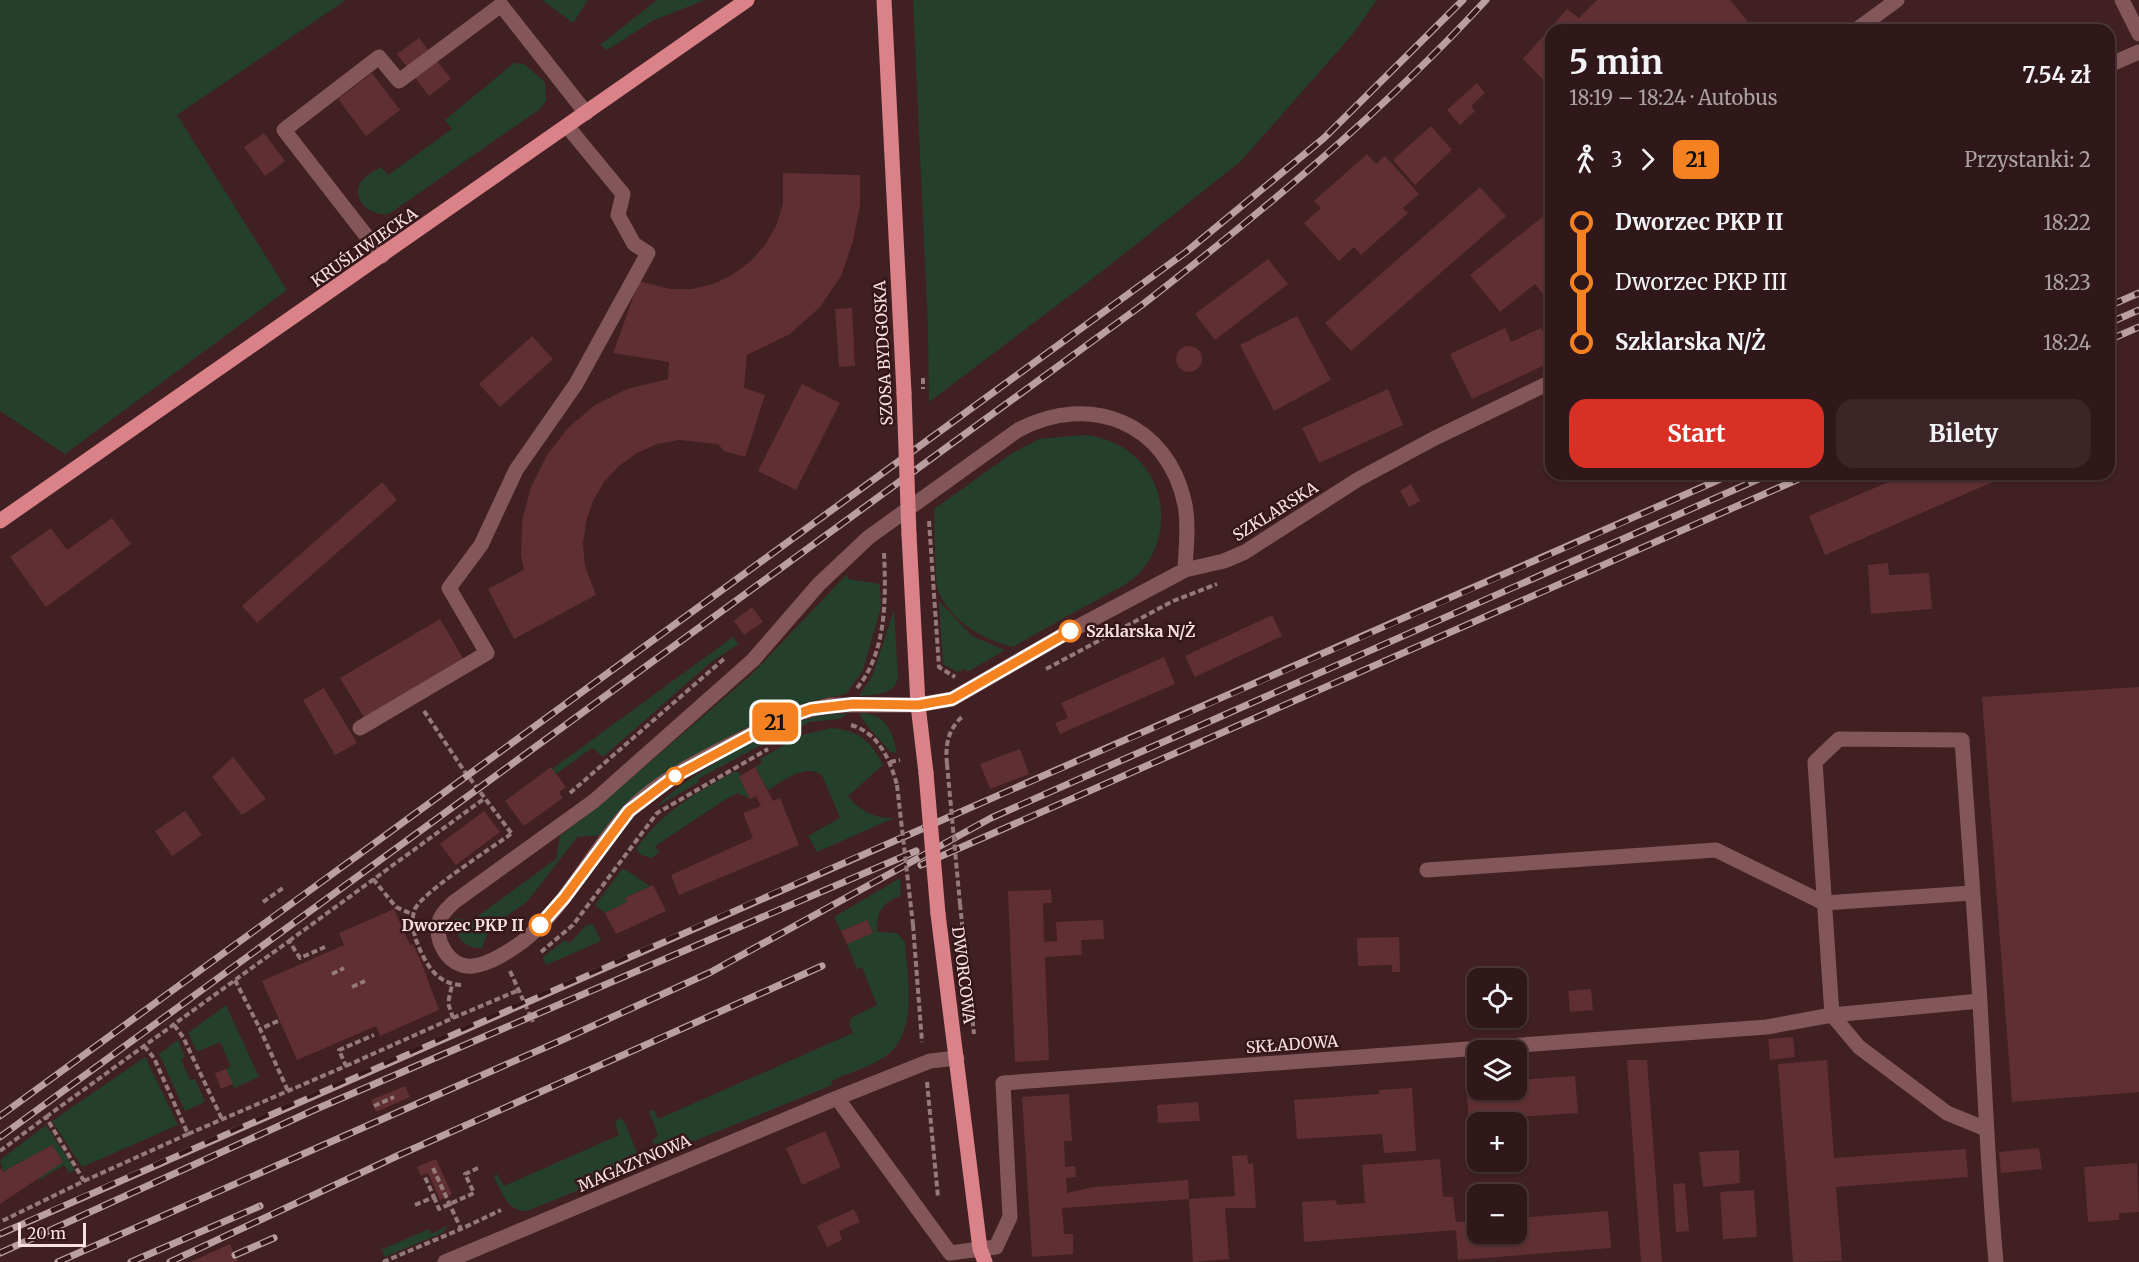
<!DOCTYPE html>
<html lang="pl">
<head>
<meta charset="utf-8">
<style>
  body { margin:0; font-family:Merriweather,serif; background:#3c2527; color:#f1f3f6; height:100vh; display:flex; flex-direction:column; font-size:22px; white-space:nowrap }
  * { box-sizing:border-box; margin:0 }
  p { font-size:20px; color:#a8a0a2 }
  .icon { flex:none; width:33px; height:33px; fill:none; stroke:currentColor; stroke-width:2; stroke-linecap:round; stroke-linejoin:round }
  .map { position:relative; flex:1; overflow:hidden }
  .drawer { position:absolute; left:1545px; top:24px; width:570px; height:456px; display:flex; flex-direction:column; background:#30181a; border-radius:18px; box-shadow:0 2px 4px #0004,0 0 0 2px #4b3739 }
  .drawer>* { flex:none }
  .badge { padding:0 12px; border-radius:9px; font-size:21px; line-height:39px }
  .fabs { position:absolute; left:1467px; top:968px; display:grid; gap:12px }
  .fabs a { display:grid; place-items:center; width:60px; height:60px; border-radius:12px; background:#30181a; box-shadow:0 2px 4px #0004,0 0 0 2px #4b3739; font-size:30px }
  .scale { position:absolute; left:18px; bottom:15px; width:68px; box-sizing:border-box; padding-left:6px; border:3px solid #f7e0e1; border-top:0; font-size:16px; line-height:21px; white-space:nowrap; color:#f7e0e1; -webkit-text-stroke:4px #351619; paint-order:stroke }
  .map>.badge { position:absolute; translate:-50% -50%; box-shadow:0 0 0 3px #fff }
  .legs { display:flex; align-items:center; gap:9px; height:66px; padding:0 24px; font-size:20px }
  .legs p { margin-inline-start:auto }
  .headline { display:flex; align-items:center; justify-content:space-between; height:102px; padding:0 24px }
  h1 { font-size:33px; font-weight:700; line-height:45px }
  .primary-button { display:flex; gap:12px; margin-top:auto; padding:12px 24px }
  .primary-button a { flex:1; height:69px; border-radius:18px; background:#d93025; color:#fff; font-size:24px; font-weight:700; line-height:69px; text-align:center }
  .primary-button a+a { background:#3c2527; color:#f1f3f6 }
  ul { padding:0 24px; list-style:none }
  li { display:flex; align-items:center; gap:21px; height:60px; font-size:22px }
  li i { display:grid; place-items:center; width:9px; height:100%; margin:0 8px; background:currentColor }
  li i::after { content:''; width:15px; height:15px; margin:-8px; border:4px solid; border-radius:50%; background:#30181a }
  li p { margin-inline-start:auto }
  li:first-child i { background:linear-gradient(#0000 50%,currentColor 0) }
  li:last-child i { background:linear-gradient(currentColor 50%,#0000 0) }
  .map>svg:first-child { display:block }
</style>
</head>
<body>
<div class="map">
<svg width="2139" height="1262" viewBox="0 0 2139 1262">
  <rect width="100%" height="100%" fill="#402022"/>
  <!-- green -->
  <path fill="#253f2d" d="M0,0h346l-169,115 110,175 -222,164 -65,-43z
    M542,0h46l-15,23z
    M657,0h48l-51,20 -47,30 -7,-5z
    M913,0h464l-25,35 -111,126 -136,108 -176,133 -1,-73z
    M514,63l10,1 21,18 1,19 -6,8 -151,105c-16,3 -35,-11 -30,-28 3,-9 14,-14 22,-19l7,8 64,-46 -7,-9z
    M1082,435c29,2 53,15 68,40 18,30 14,73 -11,98 -11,12 -28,19 -42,27 -28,15 -56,31 -84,47 -31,-8 -59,-24 -74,-54 -5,-10 -4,-68 -5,-84l77,-55 28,-15z
    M847,574l1,5 32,5 1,23 -18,63 -17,24c-53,9 -85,25 -132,51 -46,25 -84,47 -114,90l-23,2 -50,65 -37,25 -8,21c-18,1 -28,-12 -27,-30l16,3 85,-62 4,-23 46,-36 146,-126z
    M939,601l33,35 33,14 -38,22 -2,-3 -8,3 -14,-8z
    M894,610l4,67c-3,19 -23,17 -39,19l13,-19z
    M733,637l6,7 -28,18 -108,95 -11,-9 -36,26 -4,-5z
    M847,713l-7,6 -30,3 -38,20 -2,-2 -72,39 1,3 -43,25c30,-31 108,-76 150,-88 13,-4 27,-5 41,-6z
    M860,713c26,1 32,17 37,40l-7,-1c-8,-12 -27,-27 -30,-39z
    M832,728c26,2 40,14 51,37l-35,31c12,15 27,23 46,22l-77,34 -9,-16 32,-18 -18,-43c-17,-12 -39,6 -54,15l-13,-23 7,-4 -2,-4 42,-24z
    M736,771l5,4 -2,2 11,22 -12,-6 -12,6 -71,47 4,6 -7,6 -11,-3 -5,-6c28,-39 58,-55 100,-78z
    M623,868l27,18 -25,12 2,4 -22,11 -10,-8z
    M900,878l1,18c-19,6 -25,17 -24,36l20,1 8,9c2,34 14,90 -19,114 -16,11 -38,17 -55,25l1,4 -160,65 -14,-2 -6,-7 6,-6 -9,-24 5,-1 4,9 195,-86 -4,-9 2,-6 26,-13 -15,-38 -5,2 -10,-25 26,-12 -6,-12 -26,11 -7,-14z
    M593,924l8,17 -55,24 -3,-8 22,-17 5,3 16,-18z
    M226,1005l33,72 -25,11 -8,-19 5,-3 -11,-24 -23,10 -9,-19z
    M178,1040l7,17 -4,2 9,21 5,-1 10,23 -20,9 -26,-57z
    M145,1057l33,68 -96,42 -30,-46z
    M619,1118l5,3 15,36 -4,10 -108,44c-20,1 -25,-19 -33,-34l2,-4 8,13 115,-51 -4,-12z
    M46,1125l29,45 -6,3 -5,-8 -25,15 -2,-3 26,-15 -11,-17 -49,27 -3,-12z
    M449,1225l-7,8 -57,24 -6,-14 4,6 46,-20 2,5z"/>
  <!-- building -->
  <path fill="#5f2f33" d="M1597,0h133l25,30h-204v58l-28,-29 44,-50 12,9z
    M419,38l32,41 -22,17 -32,-42z
    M372,73l28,37 -34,26 -28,-37z
    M1477,83l8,10 -14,13 4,5 -15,14 -13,-15z
    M1431,126l21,24 -37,35 -22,-25z
    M264,133l21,28 -20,15 -21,-29z
    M1367,154l9,10 9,-8 34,38 -16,14 5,5 -47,42 -7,-8 -15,14 -35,-38 17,-15 -7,-7z
    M783,173l77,2v30l-7,36 -12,35 -21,31 -30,27 -43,21 -3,33 21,7 -20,62 -21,-6 -6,-7 -39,-4 -22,4 -20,9 -18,13 -15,16 -11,19 -7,20 -3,23 2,22 11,29 -82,44 -26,-50 36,-19 -3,-14 1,-35 9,-34 16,-32 21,-27 27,-23 32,-16 41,-10 1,-17 -56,-9 26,-72 31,8h22l21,-5 19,-9 19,-14 14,-16 11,-19 7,-22z
    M1480,187l26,29 -155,135 -26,-28z
    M1551,210v77l-8,7 -8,-10 -35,28 -30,-37z
    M1268,259l20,25 -73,56 -20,-26z
    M852,308l3,58 -16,1 -4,-58z
    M1297,316l34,64 -57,31 -34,-66z
    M1505,328l6,14 30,-14 10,21v13l-79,37 -22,-45z
    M532,336l21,23 -53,48 -21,-23z
    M1176 359a13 13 0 1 1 26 0a13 13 0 1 1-26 0Z
    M802,384l38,19 -44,87 -38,-19z
    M1388,389l15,36 -84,38 -17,-35z
    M1907,474h104l-186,81 -16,-39z
    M382,482l15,18 -140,123 -15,-17z
    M1411,484l9,17 -11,6 -9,-16z
    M112,518l19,26 -85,63 -36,-50 41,-29 16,22z
    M1888,563l1,12 40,-2 3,36 -61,5 -3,-49z
    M752,607l11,15 -19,13 -10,-14z
    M1272,615l10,21 -87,41 -10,-21z
    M440,619l24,41 -99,59 -25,-41z
    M1164,657l11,27 -115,50 -5,-11 13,-5 -7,-15z
    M2139,687v405l-127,10 -30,-405z
    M324,688l33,55 -22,12 -32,-55z
    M1020,749l9,25 -39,15 -10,-25z
    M233,757l33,42 -24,16 -30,-38z
    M551,767l15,20 -7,5 4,6 -39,28 -19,-25z
    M755,767l18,34 7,-3 19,47 -120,50 -8,-20 82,-37 -10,-25 18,-7 -5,-10 -6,3 -11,-22z
    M185,811l17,24 -30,21 -17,-25z
    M484,811l16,21 -44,33 -16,-21z
    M653,885l13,26 -50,23 -11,-21 22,-11 -2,-4z
    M1051,890l1,13h-9l1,39 13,-1 -1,-19 47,-2 1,19 -23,1 1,15 -37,2 4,103 -34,2 -7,-171z
    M394,909l16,36 3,-1 7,15 19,51 -59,26 -4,-10 -79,34 -35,-79 82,-36 -5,-12z
    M867,920l6,13 -26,11 -6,-13z
    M1399,937l1,35h-8v-7l-34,1 -1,-28z
    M1591,989l2,21 -23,2 -2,-21z
    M1793,1037l2,20 -25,3 -2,-21z
    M1627,1060h20l15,202h-21z
    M1827,1060l7,98 132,-9 2,28 -132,10 6,74 -49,1 -15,-198z
    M226,1069l7,15 -12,5 -6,-16z
    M1575,1076l3,37 -109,7 -3,-36 12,-1v6h38v-9z
    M405,1086l5,11 -34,15 -5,-12z
    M1412,1088l4,63 -32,2 -2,-19 -85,5 -3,-39 85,-6v-4z
    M1069,1094l3,47h-8l1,26 10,-1 1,11 -10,1 1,15 27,-6 94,-7 1,19 46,-3 -3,-40 15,-1 1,9 5,-1 3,45h-31l4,51 -36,3 -4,-63 -127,9 2,26h9v20l-41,3 -10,-160z
    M1198,1102l2,19 -42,2 -1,-18z
    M825,1131l16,36 -39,18 -16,-37z
    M52,1145l11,17 -63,42v-36l3,4z
    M2039,1148l3,21 -41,4 -2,-21z
    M1739,1150l1,33 -37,4 -4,-35z
    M436,1159l16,35 -12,6 -12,-27 -7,3 -4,-9z
    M1440,1159l3,38h10l3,25 22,-1v12h38v-15l92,-7 3,37 -153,12 -2,-30 -152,12 -2,-40 34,-2 1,5 28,-2 -3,-38z
    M2137,1163l2,49 -20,1v7l-31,2 -4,-55z
    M1685,1183l4,48 -13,1 -3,-48z
    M1754,1190l3,47 -34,2 -3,-47z
    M854,1209l6,13 -21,9 3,9 -15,7 -10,-21z
    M230,1244l8,18h-48z"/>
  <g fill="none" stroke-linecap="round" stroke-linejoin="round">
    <!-- path -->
    <path stroke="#957a7b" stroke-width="4" stroke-dasharray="6 3" stroke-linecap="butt" d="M929,521l10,146 16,10
      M1046,669l127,-68 44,-17
      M857,688c30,-36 29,-91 27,-135
      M424,711l41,61 47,62
      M851,725c28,8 39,35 46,60
      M890,762l10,-2
      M947,764c-2,-19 1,-35 16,-48
      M570,793l155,-135
      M373,879l23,28 18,8
      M263,902l20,-14
      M960,904l14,130
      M913,925l9,117
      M289,941l196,-143
      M541,952l32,-27 84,-112 111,-64
      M510,971l23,51
      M332,974l12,-6
      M235,980l25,49
      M461,985c-19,-1 -30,-13 -38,-29 -7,-14 -13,-30 -9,-45 5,-17 79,-64 97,-77
      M352,987l13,-6
      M453,1018l66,-28
      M278,1021l-18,8 28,62
      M174,1025l9,12 39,82
      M346,1066l107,-48 -5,-15 4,-18
      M927,1082l11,115
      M374,1106l20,-9
      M46,1117l243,-176 11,17 25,-11
      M188,1134l158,-68 -7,-16 35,-15
      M0,1151l46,-34 38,64 -84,41
      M433,1168l28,61 40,-19
      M84,1181l104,-47 -34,-76 -10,-12
      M434,1197l5,12 35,-16 -9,-19 13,-6
      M415,1205l19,-8 -10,-22
      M383,1262l78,-33"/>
    <!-- minor -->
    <path stroke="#83575a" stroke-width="15" d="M2122,0l17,34
      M1856,30l41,-30
      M2109,65l30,-13
      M382,256l-98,-126 95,-73 20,24 102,-76 85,108
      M1185,570c1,-22 4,-44 0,-65 -17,-83 -95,-113 -167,-75l-149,107 -50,47 -66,76 -159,141 -140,101c-5,5 -11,10 -14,17 -8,21 10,50 33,47 17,-2 35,-14 49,-24 44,-35 69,-89 106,-130 36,-39 100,-65 147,-90l15,-7 40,-10h88l34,-6 118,-68 115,-61 39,-9 21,-9 112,-72 78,-42 116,-56
      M360,728l127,-75 -38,-65 32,-43 35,-75 60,-86 72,-131 -14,-9 -16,-29 5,-21 -56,-68
      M1427,870l289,-20 108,53 148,-10
      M837,1098l93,-37 27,-3
      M1986,1129l-39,-16 -88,-66 -27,-32 -17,-253 24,-23 123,1c6,88 13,176 18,263 5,87 8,173 16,259
      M445,1262l392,-164 113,155 46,-6 14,-30 -7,-134 764,-56 65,-12 148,-14"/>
    <!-- major -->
    <path stroke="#db8188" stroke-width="15" d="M884,0l20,393
      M0,521l747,-521
      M909,535l9,170 8,68
      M938,914l42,335 5,13"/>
    <defs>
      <path id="rail" d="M2109,306l30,-13
        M2109,323l30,-13
        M2109,340l30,-13
        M921,865l889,-391
        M0,1116l1186,-864 138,-114 139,-138
        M0,1137l1142,-832c121,-94 240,-192 344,-305
        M0,1234c575,-258 1156,-504 1732,-760
        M0,1253l314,-143 602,-259
        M235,1255l39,-17
        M58,1262l504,-222 149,-68 280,-154 779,-344
        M131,1262l129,-56
        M170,1262l227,-106 425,-190"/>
    </defs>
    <!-- rail casing -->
    <use href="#rail" stroke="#b99fa0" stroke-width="7"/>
    <!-- rail -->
    <use href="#rail" stroke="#351619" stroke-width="4.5" stroke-dasharray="14" stroke-linecap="butt"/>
    <!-- path-bridge -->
    <path stroke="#957a7b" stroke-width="4" stroke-dasharray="6 3" stroke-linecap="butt" d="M923,378v11
      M947,764l13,140
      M897,785l16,140"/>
    <!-- major-bridge -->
    <path stroke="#db8188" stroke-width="15" d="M904,393l5,142
      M926,773l12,141"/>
  </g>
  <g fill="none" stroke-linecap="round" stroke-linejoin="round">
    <defs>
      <path id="line-1" d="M540,925l24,-27 65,-87 46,-35 100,-54 36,-13 42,-5 65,1 34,-6 118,-68"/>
    </defs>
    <!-- line-1 casing -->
    <use href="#line-1" stroke="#fff" stroke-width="14"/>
    <!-- line-1 -->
    <use href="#line-1" stroke="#f58220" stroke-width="9"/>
  </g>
  <!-- markers -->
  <g fill="#fff" stroke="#f58220" stroke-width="3">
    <circle cx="1070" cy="631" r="10"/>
    <circle cx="675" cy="776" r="8"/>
    <circle cx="540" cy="925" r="10"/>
  </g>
  <g text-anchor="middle" stroke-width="5" stroke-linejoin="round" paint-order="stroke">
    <!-- street labels -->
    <g font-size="16" fill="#f7e0e1" stroke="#351619">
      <text transform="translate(364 247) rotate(-35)" y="6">KRUŚLIWIECKA</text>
      <text transform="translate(883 353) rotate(-93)" y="6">SZOSA BYDGOSKA</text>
      <text transform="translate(1275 511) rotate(-32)" y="6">SZKLARSKA</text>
      <text transform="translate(964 975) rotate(83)" y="6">DWORCOWA</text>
      <text transform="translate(1292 1044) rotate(-4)" y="6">SKŁADOWA</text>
      <text transform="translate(634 1163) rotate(-23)" y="6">MAGAZYNOWA</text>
    </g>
    <!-- stop labels -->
    <g font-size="16" font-weight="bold" fill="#f7e0e1" stroke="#351619" text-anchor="start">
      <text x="1086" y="637">Szklarska N/Ż</text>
      <text x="524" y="931" text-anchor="end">Dworzec PKP II</text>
    </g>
  </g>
</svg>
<div class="fabs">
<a><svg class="icon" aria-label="locate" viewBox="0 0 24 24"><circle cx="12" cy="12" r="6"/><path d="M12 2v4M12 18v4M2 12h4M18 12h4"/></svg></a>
<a><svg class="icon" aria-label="layers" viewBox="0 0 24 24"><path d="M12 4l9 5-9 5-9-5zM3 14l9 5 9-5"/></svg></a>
<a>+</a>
<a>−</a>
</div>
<div class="scale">20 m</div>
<b class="badge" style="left:775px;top:722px;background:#f58220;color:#111">21</b>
<section class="drawer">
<div class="headline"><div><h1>5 min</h1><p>18:19 – 18:24 · Autobus</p></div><b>7.54 zł</b></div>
<div class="legs"><svg class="icon" aria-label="walk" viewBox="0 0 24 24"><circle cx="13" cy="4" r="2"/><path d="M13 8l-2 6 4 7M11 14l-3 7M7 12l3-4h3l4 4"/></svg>3<svg class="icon" aria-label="forward" viewBox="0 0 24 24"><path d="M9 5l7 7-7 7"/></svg><b class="badge" style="background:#f58220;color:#111">21</b><p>Przystanki: 2</p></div>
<ul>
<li><i style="color:#f58220"></i><b>Dworzec PKP II</b><p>18:22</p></li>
<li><i style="color:#f58220"></i><span>Dworzec PKP III</span><p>18:23</p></li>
<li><i style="color:#f58220"></i><b>Szklarska N/Ż</b><p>18:24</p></li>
</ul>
<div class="primary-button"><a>Start</a><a>Bilety</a></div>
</section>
</div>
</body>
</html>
